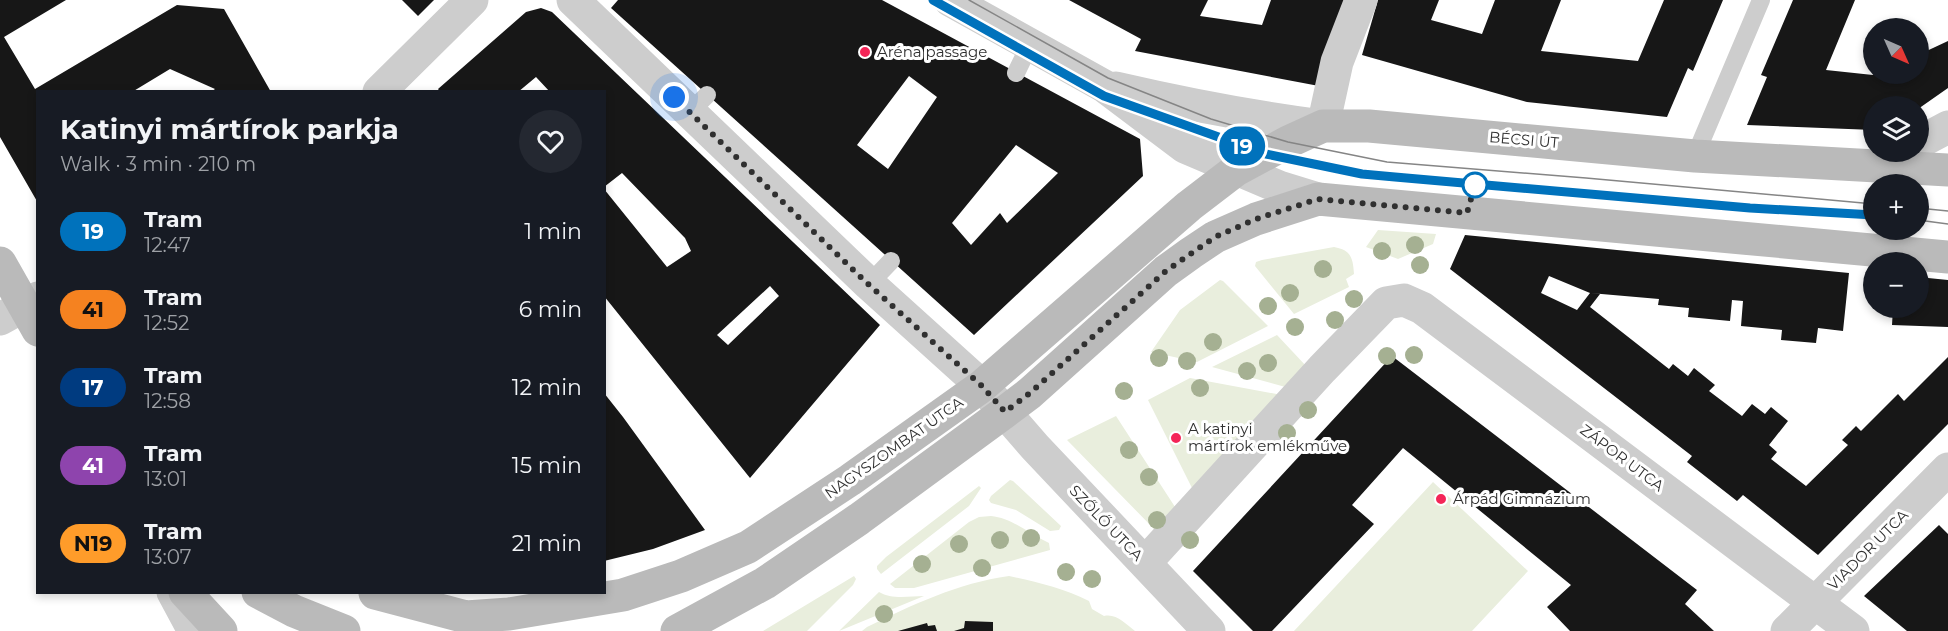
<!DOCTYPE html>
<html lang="en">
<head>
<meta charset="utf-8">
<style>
  body { margin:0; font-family:Montserrat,sans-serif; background:#242831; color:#f1f3f6; height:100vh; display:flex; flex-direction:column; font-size:22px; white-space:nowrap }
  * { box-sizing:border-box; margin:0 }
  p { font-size:20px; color:#9ea1a6 }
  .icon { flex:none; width:33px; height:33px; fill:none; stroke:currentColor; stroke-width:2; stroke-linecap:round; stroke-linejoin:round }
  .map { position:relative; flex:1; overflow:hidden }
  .drawer { position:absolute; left:36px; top:90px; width:570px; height:504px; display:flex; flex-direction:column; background:#171b24; border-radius:0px; box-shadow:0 3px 9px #0003 }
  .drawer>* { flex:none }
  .badge { padding:0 12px; border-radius:20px; font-size:21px; line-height:39px }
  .needle { width:39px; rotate:135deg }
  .tools { position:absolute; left:1863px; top:18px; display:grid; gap:12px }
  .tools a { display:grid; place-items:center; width:66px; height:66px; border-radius:50%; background:#171b24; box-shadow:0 3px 9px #0003; font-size:30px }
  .you { position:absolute; width:30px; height:30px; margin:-15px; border:4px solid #fff; border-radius:50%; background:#1a73e8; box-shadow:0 0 0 9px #1a73e833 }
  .map>.badge { position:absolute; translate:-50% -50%; box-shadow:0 0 0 3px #fff }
  .round { display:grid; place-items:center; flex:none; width:63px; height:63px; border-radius:32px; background:#242831 }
  .headline { display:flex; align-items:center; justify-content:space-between; height:102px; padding:0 24px }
  h1 { font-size:28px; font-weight:700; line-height:45px }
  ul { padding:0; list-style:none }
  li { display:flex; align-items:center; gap:18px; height:78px; padding:0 24px }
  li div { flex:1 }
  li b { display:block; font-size:22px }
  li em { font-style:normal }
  li .badge { min-width:66px; font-weight:700; text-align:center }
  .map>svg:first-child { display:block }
</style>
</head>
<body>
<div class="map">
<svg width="1948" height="631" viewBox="0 0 1948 631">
  <rect width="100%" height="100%" fill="#fff"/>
  <!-- green -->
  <path fill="#e9eedd" d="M1378,230l58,4 -3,10 -35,15 -32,-12z
    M1334,247c17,3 19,11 20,27l-8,5 3,8 -55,27 -39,-48 1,-4 6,-2z
    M1220,280l3,1 45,45 -71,36 -46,-10 29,-42z
    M1277,335l30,32 -18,21 -77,-21z
    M1190,378l92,17 -88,97 -46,-92z
    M1116,416l61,94 -20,22 -90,-92z
    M1010,480l3,1 48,45 -2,4 -9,1 -34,-21 -25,-7 -2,-3 2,-4z
    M1433,482l95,89 -56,60h-178z
    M979,486l2,2 -12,18 -88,68 -4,-5v-3l9,-9z
    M991,516c21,2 39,18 58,27l1,7 -136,38h-19l-5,-4 79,-62 10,-5z
    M854,576l2,3 -3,6 -46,46h-44z
    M1009,576c27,6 54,12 80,25l3,8 12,7c12,-3 22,8 31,15h-273l5,-4c45,-22 91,-44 142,-51z
    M879,592c13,8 31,4 45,4l-85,35z"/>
  <!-- building -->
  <path fill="#171717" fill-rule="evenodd" d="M0,0h66l-62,37 31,52 142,-84 47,4 47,83h-60l4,-3 -45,-20 -38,23h-94v111l-38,-66z
    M402,0h32l-16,16z
    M618,0h264l258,139 3,37 -169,159 -363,-327zM909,76l28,21 -49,72 -31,-24zM1016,145l42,28 -51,50 -7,-10 -29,32 -19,-22z
    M1069,0h139l-8,16 62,9 9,-25h76l-28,86 -184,-35 6,-12z
    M1378,0h61l-8,20 51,14 13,-34h66l-20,51 97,10 26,-61h59l-30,71 -5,-3 -21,49 -140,-15 -165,-47z
    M1793,0h62l-29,70 47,5 4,-1h41v-19l30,-14v47l-30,21v-3h-44v24l-127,-5 20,-48 -6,-2z
    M541,8l11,4 328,313 -130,153 -146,-182v-107l63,78 24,-16 -6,-13 -63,-65 -18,14v-95h-54l-14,-15 -18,15h-78l-2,-3 88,-77zM770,286l9,10 -51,49 -11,-10z
    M1465,235l384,38 -6,58 -25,-3 -2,15 -35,-3 1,-10 -41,-4 2,-25 -11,-1 -2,21 -42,-4 1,-9 -31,-3 1,-6 -69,-6 -41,-17 -8,17 36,17 13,-17 10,1 -10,13 79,62 4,-5 15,12 6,-8 21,17 -6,6 33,25 10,-12 13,10 6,-7 17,14 -19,24 8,7 -6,7 35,27 42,-41 -6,-5 14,-14 5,5 37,-37 6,7 44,-44v67l-130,131 -75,-60 -6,6 -50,-39 5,-6 -242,-187z
    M1918,277l30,3v47l-56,-2 1,-17h25z
    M1392,356l305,234 -12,14 29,27h-144l-23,-24 24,-22 -168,-137 -51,57 22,19 -102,107h-19l-60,-60z
    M604,393l19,24 82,113 -52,19 -49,12z
    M1939,525l9,9v97h-41l-43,-35z
    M965,621l28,1v9h-39l10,-3z
    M927,623l1,3 7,-1 2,6h-39z"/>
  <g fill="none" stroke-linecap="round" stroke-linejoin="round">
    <!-- service -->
    <path stroke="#cdcdcd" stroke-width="18" d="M1016,73l14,-29
      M690,112l17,-17
      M1695,156l66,-156
      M869,284l22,-23"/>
    <!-- minor -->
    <path stroke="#cdcdcd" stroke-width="33" d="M573,0l296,284 113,102 53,61 174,184
      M379,92l93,-92
      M1323,126l14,-64 24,-62
      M1918,143l30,-16
      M0,319l38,-21
      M1145,563l177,-194 64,-66 18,-3 18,8 431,323
      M173,592l21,39
      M1787,631l161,-162"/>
    <!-- tertiary -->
    <path stroke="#cdcdcd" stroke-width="33" d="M950,0l154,86 81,61 94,40 39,12
      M1116,88c69,16 137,29 207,38"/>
    <!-- secondary -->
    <path stroke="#bababa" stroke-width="33" d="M0,263l38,67
      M185,592l36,39
      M258,592l36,19 50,20
      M375,593l91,24 43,-3 114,-19 58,-19 67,-29 102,-67 132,-94 207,-180 47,-36 52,-28 35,-16h46l326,30 253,14
      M677,631l88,-48 94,-64 146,-107 25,-19 136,-122 25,-18 24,-16 41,-18 62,-20 630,58"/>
    <!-- tram -->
    <path stroke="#858585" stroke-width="1.5" d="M933,0l171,96 162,59 96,19 50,5 338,29 124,7
      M969,0l139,78 103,41 77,23 99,20 199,16 288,26
      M1918,208l30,3
      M1918,220l30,4"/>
  </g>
  <!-- trees -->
  <g fill="#a5b092">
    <circle cx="1415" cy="245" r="9"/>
    <circle cx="1382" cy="251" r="9"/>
    <circle cx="1420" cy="265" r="9"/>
    <circle cx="1323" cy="269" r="9"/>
    <circle cx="1290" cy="293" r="9"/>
    <circle cx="1354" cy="299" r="9"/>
    <circle cx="1268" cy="306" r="9"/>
    <circle cx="1335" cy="320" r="9"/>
    <circle cx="1295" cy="327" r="9"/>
    <circle cx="1213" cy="342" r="9"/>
    <circle cx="1414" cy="355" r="9"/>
    <circle cx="1387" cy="356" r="9"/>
    <circle cx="1159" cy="358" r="9"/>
    <circle cx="1187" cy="361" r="9"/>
    <circle cx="1268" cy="363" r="9"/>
    <circle cx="1247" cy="371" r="9"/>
    <circle cx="1200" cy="388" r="9"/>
    <circle cx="1124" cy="391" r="9"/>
    <circle cx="1308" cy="410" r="9"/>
    <circle cx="1287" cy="433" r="9"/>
    <circle cx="1129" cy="450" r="9"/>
    <circle cx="1149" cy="477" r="9"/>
    <circle cx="1157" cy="520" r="9"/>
    <circle cx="1031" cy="538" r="9"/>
    <circle cx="1000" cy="540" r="9"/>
    <circle cx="1190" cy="540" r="9"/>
    <circle cx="959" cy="544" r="9"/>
    <circle cx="922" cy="564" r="9"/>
    <circle cx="982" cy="568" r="9"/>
    <circle cx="1066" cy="572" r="9"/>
    <circle cx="1092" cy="579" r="9"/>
    <circle cx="884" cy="614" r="9"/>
  </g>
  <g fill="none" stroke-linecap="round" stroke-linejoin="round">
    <defs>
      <path id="line" d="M933,0l171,96 162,58 96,20 33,3 355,31 124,7"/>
    </defs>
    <!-- line casing -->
    <use href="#line" stroke="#fff" stroke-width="14"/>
    <!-- line -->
    <use href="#line" stroke="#0072bc" stroke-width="9"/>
    <!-- walk -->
    <path stroke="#303030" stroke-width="6" stroke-dasharray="0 10.8" d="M674,97l194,187 114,102 23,26 25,-19 136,-122 49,-34 41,-18 62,-20 149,14 8,-28"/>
  </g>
  <!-- markers -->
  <g fill="#f42557" stroke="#fff" stroke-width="2">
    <circle cx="865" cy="52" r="6"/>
    <circle cx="1176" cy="438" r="6"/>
    <circle cx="1441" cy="499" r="6"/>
  </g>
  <circle fill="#fff" stroke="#0072bc" stroke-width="3" cx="1475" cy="185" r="12"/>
  <g text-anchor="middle" stroke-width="6" stroke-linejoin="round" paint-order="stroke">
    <!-- poi labels -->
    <g font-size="15" fill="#303030" stroke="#fff" text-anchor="start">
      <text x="877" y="57">Aréna passage</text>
      <text x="1188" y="434">A katinyi<tspan x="1188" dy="17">mártírok emlékműve</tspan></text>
      <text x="1453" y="504">Árpád Gimnázium</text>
    </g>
    <!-- street labels -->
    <g font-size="15" fill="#303030" stroke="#fff">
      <text transform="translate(1524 140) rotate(5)" y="5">BÉCSI ÚT</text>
      <text transform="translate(894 448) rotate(-35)" y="5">NAGYSZOMBAT UTCA</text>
      <text transform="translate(1622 458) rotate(37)" y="5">ZÁPOR UTCA</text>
      <text transform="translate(1106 523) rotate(46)" y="5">SZŐLŐ UTCA</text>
      <text transform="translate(1868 550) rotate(-45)" y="5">VIADOR UTCA</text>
    </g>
  </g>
</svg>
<div class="tools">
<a><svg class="needle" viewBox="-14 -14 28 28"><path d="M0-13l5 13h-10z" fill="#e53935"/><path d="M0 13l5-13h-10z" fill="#9ea1a6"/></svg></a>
<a><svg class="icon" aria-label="layers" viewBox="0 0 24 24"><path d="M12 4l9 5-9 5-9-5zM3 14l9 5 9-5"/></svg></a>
<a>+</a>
<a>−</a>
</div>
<div class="you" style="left:674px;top:97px"></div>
<b class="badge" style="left:1242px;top:146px;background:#0072bc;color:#fff">19</b>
<section class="drawer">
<div class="headline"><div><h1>Katinyi mártírok parkja</h1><p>Walk · 3 min · 210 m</p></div><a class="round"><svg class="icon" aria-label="heart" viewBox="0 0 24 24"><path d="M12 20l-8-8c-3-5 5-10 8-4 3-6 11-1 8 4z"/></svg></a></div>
<ul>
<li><span class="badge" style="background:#0072bc;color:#fff">19</span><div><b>Tram</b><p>12:47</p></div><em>1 min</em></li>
<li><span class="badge" style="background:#f58220;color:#111">41</span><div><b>Tram</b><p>12:52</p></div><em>6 min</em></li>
<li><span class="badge" style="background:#003b80;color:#fff">17</span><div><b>Tram</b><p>12:58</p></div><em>12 min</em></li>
<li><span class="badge" style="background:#8e44ad;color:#fff">41</span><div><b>Tram</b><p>13:01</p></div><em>15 min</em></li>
<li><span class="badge" style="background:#ff9c2a;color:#111">N19</span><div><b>Tram</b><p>13:07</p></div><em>21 min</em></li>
</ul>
</section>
</div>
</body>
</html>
